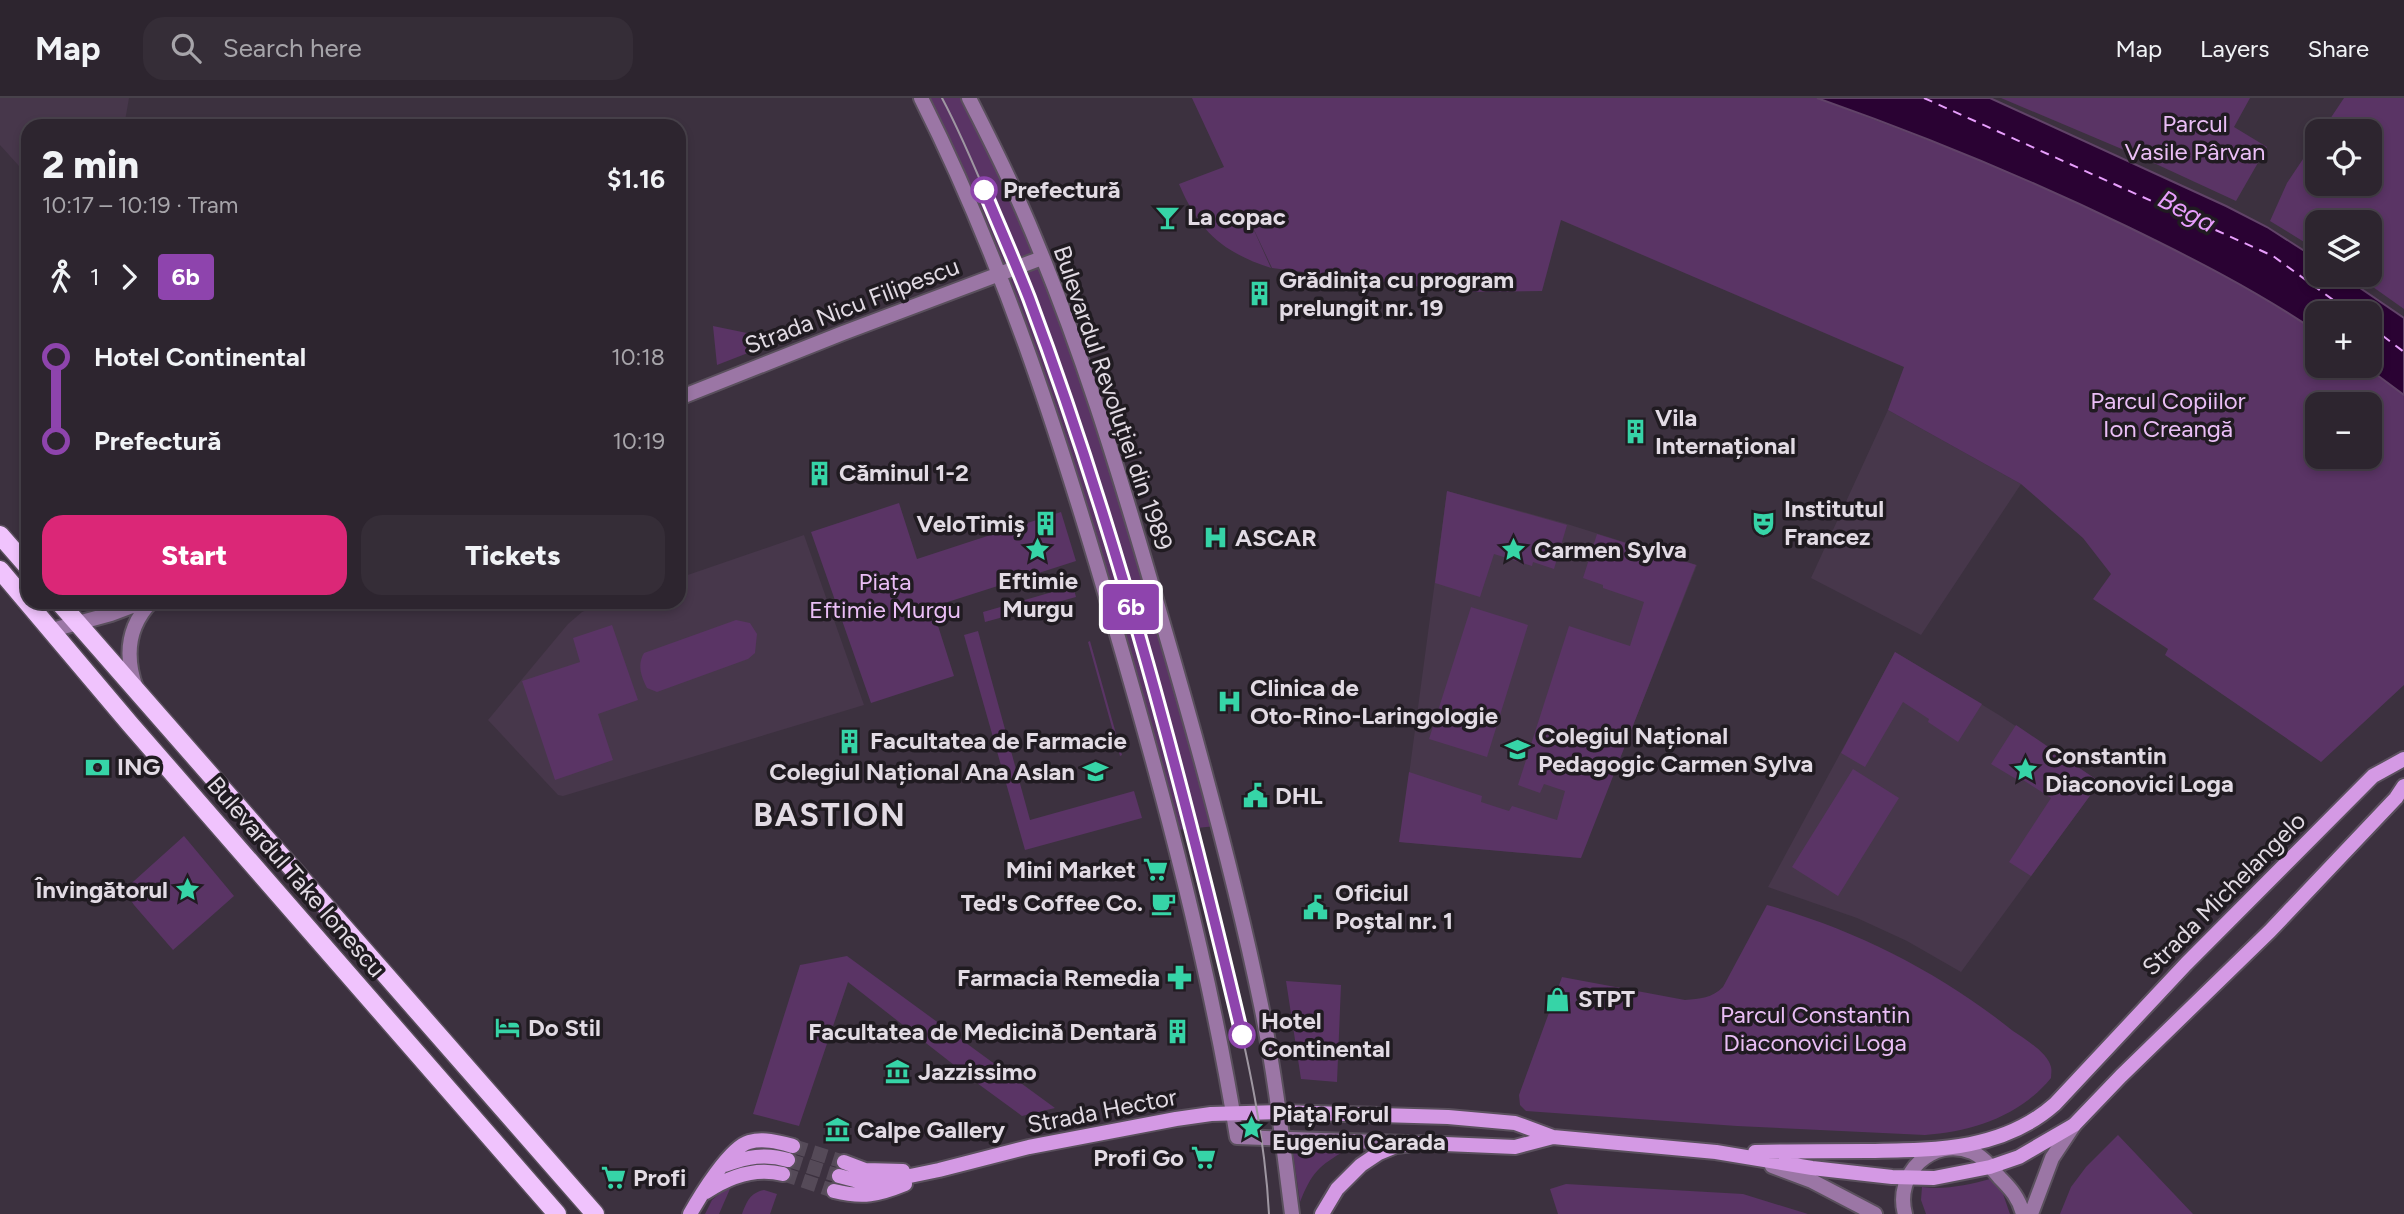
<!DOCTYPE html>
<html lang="en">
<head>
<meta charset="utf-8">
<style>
  body { margin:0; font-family:Figtree,sans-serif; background:#352d37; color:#f1f3f6; height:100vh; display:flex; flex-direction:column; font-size:26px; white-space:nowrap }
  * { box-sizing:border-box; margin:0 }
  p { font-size:23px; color:#a7a5aa }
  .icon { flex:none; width:38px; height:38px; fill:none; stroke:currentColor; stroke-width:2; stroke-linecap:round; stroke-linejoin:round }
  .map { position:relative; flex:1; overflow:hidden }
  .panel { position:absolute; left:21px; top:21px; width:665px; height:490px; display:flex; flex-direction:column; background:#2d252f; border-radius:21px; box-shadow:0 4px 10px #0003,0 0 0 2px #48424b }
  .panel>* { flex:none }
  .badge { padding:0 14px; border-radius:5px; font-size:24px; line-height:46px }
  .tools { position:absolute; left:2305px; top:21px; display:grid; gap:14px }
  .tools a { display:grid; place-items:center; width:77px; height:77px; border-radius:14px; background:#2d252f; box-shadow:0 4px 10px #0003,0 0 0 2px #48424b; font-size:35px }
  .map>.badge { position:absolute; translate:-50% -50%; box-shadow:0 0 0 4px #fff }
  .legs { display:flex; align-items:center; gap:10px; height:77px; padding:0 21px; font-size:23px }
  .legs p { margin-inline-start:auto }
  .headline { display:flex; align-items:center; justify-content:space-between; height:119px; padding:0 21px }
  h1 { font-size:38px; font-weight:800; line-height:52px }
  .primary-button { display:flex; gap:14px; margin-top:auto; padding:14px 21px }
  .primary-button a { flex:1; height:80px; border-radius:21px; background:#db2777; color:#fff; font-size:28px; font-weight:800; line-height:80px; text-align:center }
  .primary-button a+a { background:#352d37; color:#f1f3f6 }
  ul { padding:0 21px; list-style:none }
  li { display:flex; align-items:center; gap:24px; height:84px; font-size:26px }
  li i { display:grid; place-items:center; width:10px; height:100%; margin:0 9px; background:currentColor }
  li i::after { content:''; width:18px; height:18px; margin:-9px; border:5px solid; border-radius:50%; background:#2d252f }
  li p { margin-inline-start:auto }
  li:first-child i { background:linear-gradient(#0000 50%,currentColor 0) }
  li:last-child i { background:linear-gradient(currentColor 50%,#0000 0) }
  header { display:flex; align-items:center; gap:42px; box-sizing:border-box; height:98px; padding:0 35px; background:#2d252f; border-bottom:2px solid #48424b }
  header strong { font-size:33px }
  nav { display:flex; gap:38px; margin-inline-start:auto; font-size:24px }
  .search { width:490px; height:63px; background:#352d37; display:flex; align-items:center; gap:18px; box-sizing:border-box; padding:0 24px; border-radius:21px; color:#a7a5aa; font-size:26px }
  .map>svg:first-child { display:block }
</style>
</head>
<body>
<header>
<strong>Map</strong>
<div class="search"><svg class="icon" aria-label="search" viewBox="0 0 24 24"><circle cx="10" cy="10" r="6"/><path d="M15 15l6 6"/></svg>Search here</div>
<nav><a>Map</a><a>Layers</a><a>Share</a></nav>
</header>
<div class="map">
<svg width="2404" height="1116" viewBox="0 0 2404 1116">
  <rect width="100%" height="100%" fill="#3c313f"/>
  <!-- built -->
  <path fill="#47374b" d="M0,0h129l-4,23 1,5h-98v50l-28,-31z
    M1888,312l133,74 -100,151 -110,-57z
    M1447,393l117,32 133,42 -117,293 -180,-16z
    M804,437l60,170 -301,91 -5,-1 -70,-75 80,-96 14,-12 25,-10h72v-24z
    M1895,554l104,63 101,67 -139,190 -54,-31 -50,-23 -89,-31z"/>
  <!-- green -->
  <path fill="#5a3465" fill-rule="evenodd" d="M927,0h37l44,92 26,65 -33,13z
    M1192,0h625l179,68 90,41 101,48 62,34 68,43v34h48l39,29v290l-83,77 -156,-107 3,-6 -75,-50 18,-25 -28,-36 -62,-54 -133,-74 16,-43 -343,-147 -19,71 -81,1 -189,-24 -24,-51 23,51c-49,-16 -72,-37 -92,-84l45,-17zM2317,306h53v53h-53z
    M2001,0h249l-16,29 33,20 -31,54 -93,-43z
    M2344,0h60v211l-48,-34h14v-53h-53v28l-47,-29 17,-38 30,-45v46h53v-53h-48z
    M1039,166l69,196 108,366 -39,4 -174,-553z
    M713,228l68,14 -64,25z
    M1447,393l120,34 -13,44 -21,-7 -1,4 -38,-12 -14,43 -45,-14z
    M899,405l18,56 144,-47 15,49 -144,46 22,69 -83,27 -60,-171z
    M1597,436l99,31 -115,293 -182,-16 10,-70 73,24 -1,6 28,9 3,-5 45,14 8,-29 -21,-7 -4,9 -22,-8 51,-159 61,20 14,-44 -41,-14v-3l-20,-7z
    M1073,488l3,11 -91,25 -2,-10z
    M1471,509l57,18 -41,132 -58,-18z
    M736,522l14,3 7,11 -2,19 -7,6 -91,33 -10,-4c-6,-12 -10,-23 -3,-35z
    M612,527l26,75 -40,14 15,46 -58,20 -33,-99 58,-19 -7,-24z
    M978,533l52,189 104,-29 8,27 -117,32 -61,-215z
    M1090,543l32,114 -2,1 -32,-114z
    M1895,554l87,52 -24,38 -30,-20 1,-3 -26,-17 -38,65 -24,-14z
    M2016,627l84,57 -69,94 -22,-14 42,-64 -28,-18 -2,2 -30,-18z
    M1853,671l46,29 -61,98 -46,-29z
    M184,738l50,60 -61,54 -39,-45 -10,-15z
    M1194,743l29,122 -3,1 -29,-122z
    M1767,807c90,25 174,68 246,126 12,8 35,22 38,36 1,4 0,7 0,11 -31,38 -79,54 -126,57l-188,-9 -211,-15 -6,-6 -1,-10 43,-118 123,23c15,-1 27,-2 38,-13z
    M847,858l208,152 -33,8 -45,-33 -129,-101 -49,144 -46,-12 47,-149z
    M1286,883l55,4 -4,97 -36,-3z
    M2118,1037l75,79h-133l11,-27 15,-20z
    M1292,1048l54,4c-27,16 -34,22 -46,52z
    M1990,1081l12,12 8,23h-84l-5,-14 1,-13c23,3 46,-2 68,-8z
    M733,1084l-14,32h-14l7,-14z
    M1566,1086l177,10 65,20h-250l-8,-25z
    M764,1092l13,4 -7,20h-28c5,-13 8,-21 22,-24z"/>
  <!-- water -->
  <path fill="#2a0233" stroke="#614368" stroke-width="2" d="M1817,0h173l236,108 41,21 50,32v16h24l63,43v77l-39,-29h5v-53h-53v19c-60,-41 -125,-74 -191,-106 -101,-49 -204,-91 -309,-128z"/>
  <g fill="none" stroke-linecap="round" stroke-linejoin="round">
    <!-- ferry -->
    <path stroke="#e79efc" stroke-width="2" stroke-dasharray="9 7" stroke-linecap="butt" d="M1924,0l349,158 78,57
      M2370,228l34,26"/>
    <!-- secondary-tunnel -->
    <path stroke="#554a58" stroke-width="14" stroke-dasharray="14 7" stroke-linecap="butt" d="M793,1048l51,16
      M788,1062l51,16
      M783,1076l51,17"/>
    <defs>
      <path id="tertiary" d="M921,0c84,167 142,349 194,529 49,168 94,337 122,510l169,6
        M969,0c15,30 30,59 44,90 64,141 109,293 152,443 36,124 70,248 96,374 14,69 22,139 31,209
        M679,300l164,-65 199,-75
        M52,532l59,-16 32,-12
        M136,590c-11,-31 -9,-61 15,-86
        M1772,1068l40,15 63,33
        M1905,1116c-11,-40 27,-78 67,-62 12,5 20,17 28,26 11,11 19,20 23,36
        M2031,1116l21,-56 22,-33"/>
      <path id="secondary" d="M1755,1054c37,-1 75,-1 112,-1 67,-1 135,0 188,-47l131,-140 187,-188 31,-17
        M844,1064l21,8 38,1
        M725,1067c22,-8 40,-12 63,-5
        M839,1078l23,6h19l58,-12 90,-23 147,-28 35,-5 67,-2 170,5 67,6 38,14 163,15 96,16 80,9 42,1 56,-11 29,-10 55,-32 47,-49 149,-145 126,-133 8,-12
        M834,1093c29,7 44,4 71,-7
        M706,1094c24,-16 49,-25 77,-18
        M690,1116c10,-18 40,-67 59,-72 15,-4 29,0 44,4
        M1322,1116l15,-25 24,-24 18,-12 17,-7 26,-3 93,4 38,-10"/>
      <path id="primary" d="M0,437l28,32
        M0,472l130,154 427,490
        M59,504l536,612"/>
    </defs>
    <!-- tertiary casing -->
    <use href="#tertiary" stroke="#5a505d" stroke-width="18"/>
    <!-- secondary casing -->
    <use href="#secondary" stroke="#5a505d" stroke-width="18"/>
    <!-- primary casing -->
    <use href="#primary" stroke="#5a505d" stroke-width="21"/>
    <!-- tertiary -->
    <use href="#tertiary" stroke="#9b76a5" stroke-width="14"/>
    <!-- secondary -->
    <use href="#secondary" stroke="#d499e4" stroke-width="14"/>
    <!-- primary -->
    <use href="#primary" stroke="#f0c3fd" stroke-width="18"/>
    <!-- tram -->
    <path stroke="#9f97a2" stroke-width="2" d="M942,0c24,45 42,92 62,139 75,182 131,373 181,564 16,60 30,121 45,182 18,76 35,153 39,231"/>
  </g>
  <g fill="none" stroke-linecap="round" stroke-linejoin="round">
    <defs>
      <path id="line-1" d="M984,92c15,36 31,72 45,108 90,240 154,488 213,737"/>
    </defs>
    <!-- line-1 casing -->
    <use href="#line-1" stroke="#fff" stroke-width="16"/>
    <!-- line-1 -->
    <use href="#line-1" stroke="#8e44ad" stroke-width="10"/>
  </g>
  <!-- icons -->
  <defs>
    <symbol id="bar-bare" viewBox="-9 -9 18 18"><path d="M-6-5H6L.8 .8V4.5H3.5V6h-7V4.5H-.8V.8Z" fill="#36d4a7" stroke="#201b21" stroke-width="2.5" paint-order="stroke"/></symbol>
    <symbol id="building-bare" viewBox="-9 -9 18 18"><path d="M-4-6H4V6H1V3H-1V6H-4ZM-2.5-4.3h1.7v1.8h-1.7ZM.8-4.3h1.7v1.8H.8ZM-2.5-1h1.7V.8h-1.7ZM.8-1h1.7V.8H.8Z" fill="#36d4a7" stroke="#201b21" stroke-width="2.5" paint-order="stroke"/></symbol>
    <symbol id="theatre-bare" viewBox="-9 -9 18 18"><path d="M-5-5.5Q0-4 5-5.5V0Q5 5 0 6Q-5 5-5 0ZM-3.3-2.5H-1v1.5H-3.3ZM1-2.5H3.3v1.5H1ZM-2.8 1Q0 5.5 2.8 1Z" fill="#36d4a7" stroke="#201b21" stroke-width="2.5" paint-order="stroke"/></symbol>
    <symbol id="hospital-bare" viewBox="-9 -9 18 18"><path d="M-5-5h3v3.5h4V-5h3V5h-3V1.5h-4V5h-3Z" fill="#36d4a7" stroke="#201b21" stroke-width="2.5" paint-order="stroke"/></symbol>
    <symbol id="sight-bare" viewBox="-9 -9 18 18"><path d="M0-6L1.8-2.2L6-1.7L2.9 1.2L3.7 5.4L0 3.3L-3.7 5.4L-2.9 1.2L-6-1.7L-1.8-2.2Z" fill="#36d4a7" stroke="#201b21" stroke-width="2.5" paint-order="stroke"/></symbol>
    <symbol id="school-bare" viewBox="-9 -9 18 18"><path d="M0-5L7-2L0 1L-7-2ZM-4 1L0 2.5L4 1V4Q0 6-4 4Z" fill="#36d4a7" stroke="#201b21" stroke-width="2.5" paint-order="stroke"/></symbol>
    <symbol id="bank-bare" viewBox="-9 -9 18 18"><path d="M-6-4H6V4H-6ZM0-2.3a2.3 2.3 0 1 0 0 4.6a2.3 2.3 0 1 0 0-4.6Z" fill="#36d4a7" stroke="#201b21" stroke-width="2.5" paint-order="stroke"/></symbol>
    <symbol id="civic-bare" viewBox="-9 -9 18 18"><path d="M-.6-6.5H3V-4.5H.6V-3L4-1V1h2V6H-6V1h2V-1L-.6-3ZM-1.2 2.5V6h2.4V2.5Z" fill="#36d4a7" stroke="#201b21" stroke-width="2.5" paint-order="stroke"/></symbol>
    <symbol id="supermarket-bare" viewBox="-9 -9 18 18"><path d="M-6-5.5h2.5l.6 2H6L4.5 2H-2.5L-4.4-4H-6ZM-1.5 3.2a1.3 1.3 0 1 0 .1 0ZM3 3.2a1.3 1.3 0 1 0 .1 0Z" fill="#36d4a7" stroke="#201b21" stroke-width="2.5" paint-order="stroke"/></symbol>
    <symbol id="cafe-bare" viewBox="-9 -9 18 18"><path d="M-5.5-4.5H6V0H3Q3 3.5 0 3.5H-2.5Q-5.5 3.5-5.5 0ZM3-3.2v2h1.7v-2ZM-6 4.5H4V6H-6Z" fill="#36d4a7" stroke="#201b21" stroke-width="2.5" paint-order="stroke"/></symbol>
    <symbol id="pharmacy-bare" viewBox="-9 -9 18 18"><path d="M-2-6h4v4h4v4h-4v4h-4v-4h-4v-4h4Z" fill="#36d4a7" stroke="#201b21" stroke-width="2.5" paint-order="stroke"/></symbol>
    <symbol id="shop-bare" viewBox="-9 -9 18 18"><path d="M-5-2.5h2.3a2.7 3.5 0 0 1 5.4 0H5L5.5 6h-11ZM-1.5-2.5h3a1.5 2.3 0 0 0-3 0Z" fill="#36d4a7" stroke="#201b21" stroke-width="2.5" paint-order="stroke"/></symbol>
    <symbol id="hotel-bare" viewBox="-9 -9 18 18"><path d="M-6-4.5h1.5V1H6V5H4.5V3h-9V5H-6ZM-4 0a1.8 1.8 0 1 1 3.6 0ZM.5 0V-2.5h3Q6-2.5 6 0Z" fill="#36d4a7" stroke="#201b21" stroke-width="2.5" paint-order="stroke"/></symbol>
    <symbol id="museum-bare" viewBox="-9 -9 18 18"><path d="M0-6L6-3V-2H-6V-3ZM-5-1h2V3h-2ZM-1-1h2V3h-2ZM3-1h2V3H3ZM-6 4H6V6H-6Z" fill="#36d4a7" stroke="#201b21" stroke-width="2.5" paint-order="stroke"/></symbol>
  </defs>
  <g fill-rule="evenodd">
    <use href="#bar-bare" x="1150" y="102" width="35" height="35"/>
    <use href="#building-bare" x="1242" y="178" width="35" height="35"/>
    <use href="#building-bare" x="1618" y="316" width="35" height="35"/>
    <use href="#building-bare" x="802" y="358" width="35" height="35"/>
    <use href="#theatre-bare" x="1746" y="408" width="35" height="35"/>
    <use href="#building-bare" x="1028" y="408" width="35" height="35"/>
    <use href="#hospital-bare" x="1198" y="422" width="35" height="35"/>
    <use href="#sight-bare" x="1020" y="434" width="35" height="35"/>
    <use href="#sight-bare" x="1496" y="434" width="35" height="35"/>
    <use href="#hospital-bare" x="1212" y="586" width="35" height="35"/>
    <use href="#building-bare" x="832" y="626" width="35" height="35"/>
    <use href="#school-bare" x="1500" y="634" width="35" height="35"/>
    <use href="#bank-bare" x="80" y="652" width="35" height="35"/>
    <use href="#sight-bare" x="2008" y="654" width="35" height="35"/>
    <use href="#school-bare" x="1078" y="656" width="35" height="35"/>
    <use href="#civic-bare" x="1238" y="680" width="35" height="35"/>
    <use href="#supermarket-bare" x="1138" y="754" width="35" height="35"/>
    <use href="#sight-bare" x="170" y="774" width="35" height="35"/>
    <use href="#cafe-bare" x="1146" y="788" width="35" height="35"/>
    <use href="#civic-bare" x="1298" y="792" width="35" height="35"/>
    <use href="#pharmacy-bare" x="1162" y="862" width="35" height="35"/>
    <use href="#shop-bare" x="1540" y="884" width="35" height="35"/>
    <use href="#hotel-bare" x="490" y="912" width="35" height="35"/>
    <use href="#building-bare" x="1160" y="916" width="35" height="35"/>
    <use href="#museum-bare" x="880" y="956" width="35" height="35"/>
    <use href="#sight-bare" x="1234" y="1012" width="35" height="35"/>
    <use href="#museum-bare" x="820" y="1014" width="35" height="35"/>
    <use href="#supermarket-bare" x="1186" y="1042" width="35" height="35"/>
    <use href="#supermarket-bare" x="596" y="1062" width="35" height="35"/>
  </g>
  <!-- markers -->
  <g fill="#fff" stroke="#8e44ad" stroke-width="3.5">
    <circle cx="984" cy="92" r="12"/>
    <circle cx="1242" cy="937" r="12"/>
  </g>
  <g text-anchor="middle" stroke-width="7" stroke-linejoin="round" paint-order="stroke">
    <!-- park labels -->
    <g font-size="24" fill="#eabef6" stroke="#201b21">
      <text x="2195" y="34">Parcul<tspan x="2195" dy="28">Vasile Pârvan</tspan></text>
      <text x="2168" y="311">Parcul Copiilor<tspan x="2168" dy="28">Ion Creangă</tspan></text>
      <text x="885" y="492">Piața<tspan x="885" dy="28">Eftimie Murgu</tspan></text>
      <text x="1815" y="925">Parcul Constantin<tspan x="1815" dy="28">Diaconovici Loga</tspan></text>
    </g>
    <!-- stop labels -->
    <g font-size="24" font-weight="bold" fill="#e2dbe4" stroke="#201b21" text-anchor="start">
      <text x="1003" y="100">Prefectură</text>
      <text x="1261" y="931">Hotel<tspan x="1261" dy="28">Continental</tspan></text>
    </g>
    <!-- poi labels -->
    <g font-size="24" font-weight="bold" fill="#e2dbe4" stroke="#201b21" text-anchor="start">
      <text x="1187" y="127">La copac</text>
      <text x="1279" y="190">Grădinița cu program<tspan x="1279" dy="28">prelungit nr. 19</tspan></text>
      <text x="1655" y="328">Vila<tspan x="1655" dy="28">Internațional</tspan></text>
      <text x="839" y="383">Căminul 1-2</text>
      <text x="1784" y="419">Institutul<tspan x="1784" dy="28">Francez</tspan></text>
      <text x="1025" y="434" text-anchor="end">VeloTimiș</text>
      <text x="1235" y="448">ASCAR</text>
      <text x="1534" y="460">Carmen Sylva</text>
      <text x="1038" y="491" text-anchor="middle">Eftimie<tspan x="1038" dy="28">Murgu</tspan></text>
      <text x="1250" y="598">Clinica de<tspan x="1250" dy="28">Oto-Rino-Laringologie</tspan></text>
      <text x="1538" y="646">Colegiul Național<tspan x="1538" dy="28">Pedagogic Carmen Sylva</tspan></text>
      <text x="870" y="651">Facultatea de Farmacie</text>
      <text x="2045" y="666">Constantin<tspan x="2045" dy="28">Diaconovici Loga</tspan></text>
      <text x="117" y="677">ING</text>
      <text x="1075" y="682" text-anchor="end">Colegiul Național Ana Aslan</text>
      <text x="1275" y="706">DHL</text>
      <text x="1136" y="780" text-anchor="end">Mini Market</text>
      <text x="168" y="800" text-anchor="end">Învingătorul</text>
      <text x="1335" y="803">Oficiul<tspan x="1335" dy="28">Poștal nr. 1</tspan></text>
      <text x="1143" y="813" text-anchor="end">Ted's Coffee Co.</text>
      <text x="1160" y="888" text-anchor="end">Farmacia Remedia</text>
      <text x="1578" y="909">STPT</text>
      <text x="528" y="938">Do Stil</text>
      <text x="1157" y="942" text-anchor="end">Facultatea de Medicină Dentară</text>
      <text x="918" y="982">Jazzissimo</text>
      <text x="1272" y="1024">Piața Forul<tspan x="1272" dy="28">Eugeniu Carada</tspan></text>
      <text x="857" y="1040">Calpe Gallery</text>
      <text x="1184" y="1068" text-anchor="end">Profi Go</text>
      <text x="633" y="1088">Profi</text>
    </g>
    <!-- street labels -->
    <g font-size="24" fill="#e2dbe4" stroke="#201b21">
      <text transform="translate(852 208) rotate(-21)" y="8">Strada Nicu Filipescu</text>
      <text transform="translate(1113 300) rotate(71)" y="8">Bulevardul Revoluției din 1989</text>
      <text transform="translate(296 779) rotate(49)" y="8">Bulevardul Take Ionescu</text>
      <text transform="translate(2224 796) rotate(-45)" y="8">Strada Michelangelo</text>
      <text transform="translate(1102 1013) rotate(-11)" y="8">Strada Hector</text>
    </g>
    <!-- water labels -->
    <g font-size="26" font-style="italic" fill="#e79efc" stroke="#201b21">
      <text transform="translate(2187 113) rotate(28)" y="9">Bega</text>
    </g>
    <!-- district labels -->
    <g font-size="32" font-weight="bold" letter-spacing="2" fill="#e2dbe4" stroke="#201b21">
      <text x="830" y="728">BASTION</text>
    </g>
  </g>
</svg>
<div class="tools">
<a><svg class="icon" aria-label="locate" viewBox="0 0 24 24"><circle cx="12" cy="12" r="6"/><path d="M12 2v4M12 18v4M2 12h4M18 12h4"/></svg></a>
<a><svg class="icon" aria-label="layers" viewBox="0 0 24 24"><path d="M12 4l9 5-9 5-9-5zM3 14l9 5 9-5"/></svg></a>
<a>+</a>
<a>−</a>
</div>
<b class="badge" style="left:1131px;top:509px;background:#8e44ad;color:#fff">6b</b>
<section class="panel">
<div class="headline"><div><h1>2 min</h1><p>10:17 – 10:19 · Tram</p></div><b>$1.16</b></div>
<div class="legs"><svg class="icon" aria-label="walk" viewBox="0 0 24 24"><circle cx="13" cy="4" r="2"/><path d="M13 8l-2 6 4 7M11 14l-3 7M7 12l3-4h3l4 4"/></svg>1<svg class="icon" aria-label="forward" viewBox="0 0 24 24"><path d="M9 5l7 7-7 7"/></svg><b class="badge" style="background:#8e44ad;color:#fff">6b</b></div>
<ul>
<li><i style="color:#8e44ad"></i><b>Hotel Continental</b><p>10:18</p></li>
<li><i style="color:#8e44ad"></i><b>Prefectură</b><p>10:19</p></li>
</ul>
<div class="primary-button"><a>Start</a><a>Tickets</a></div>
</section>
</div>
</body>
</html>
